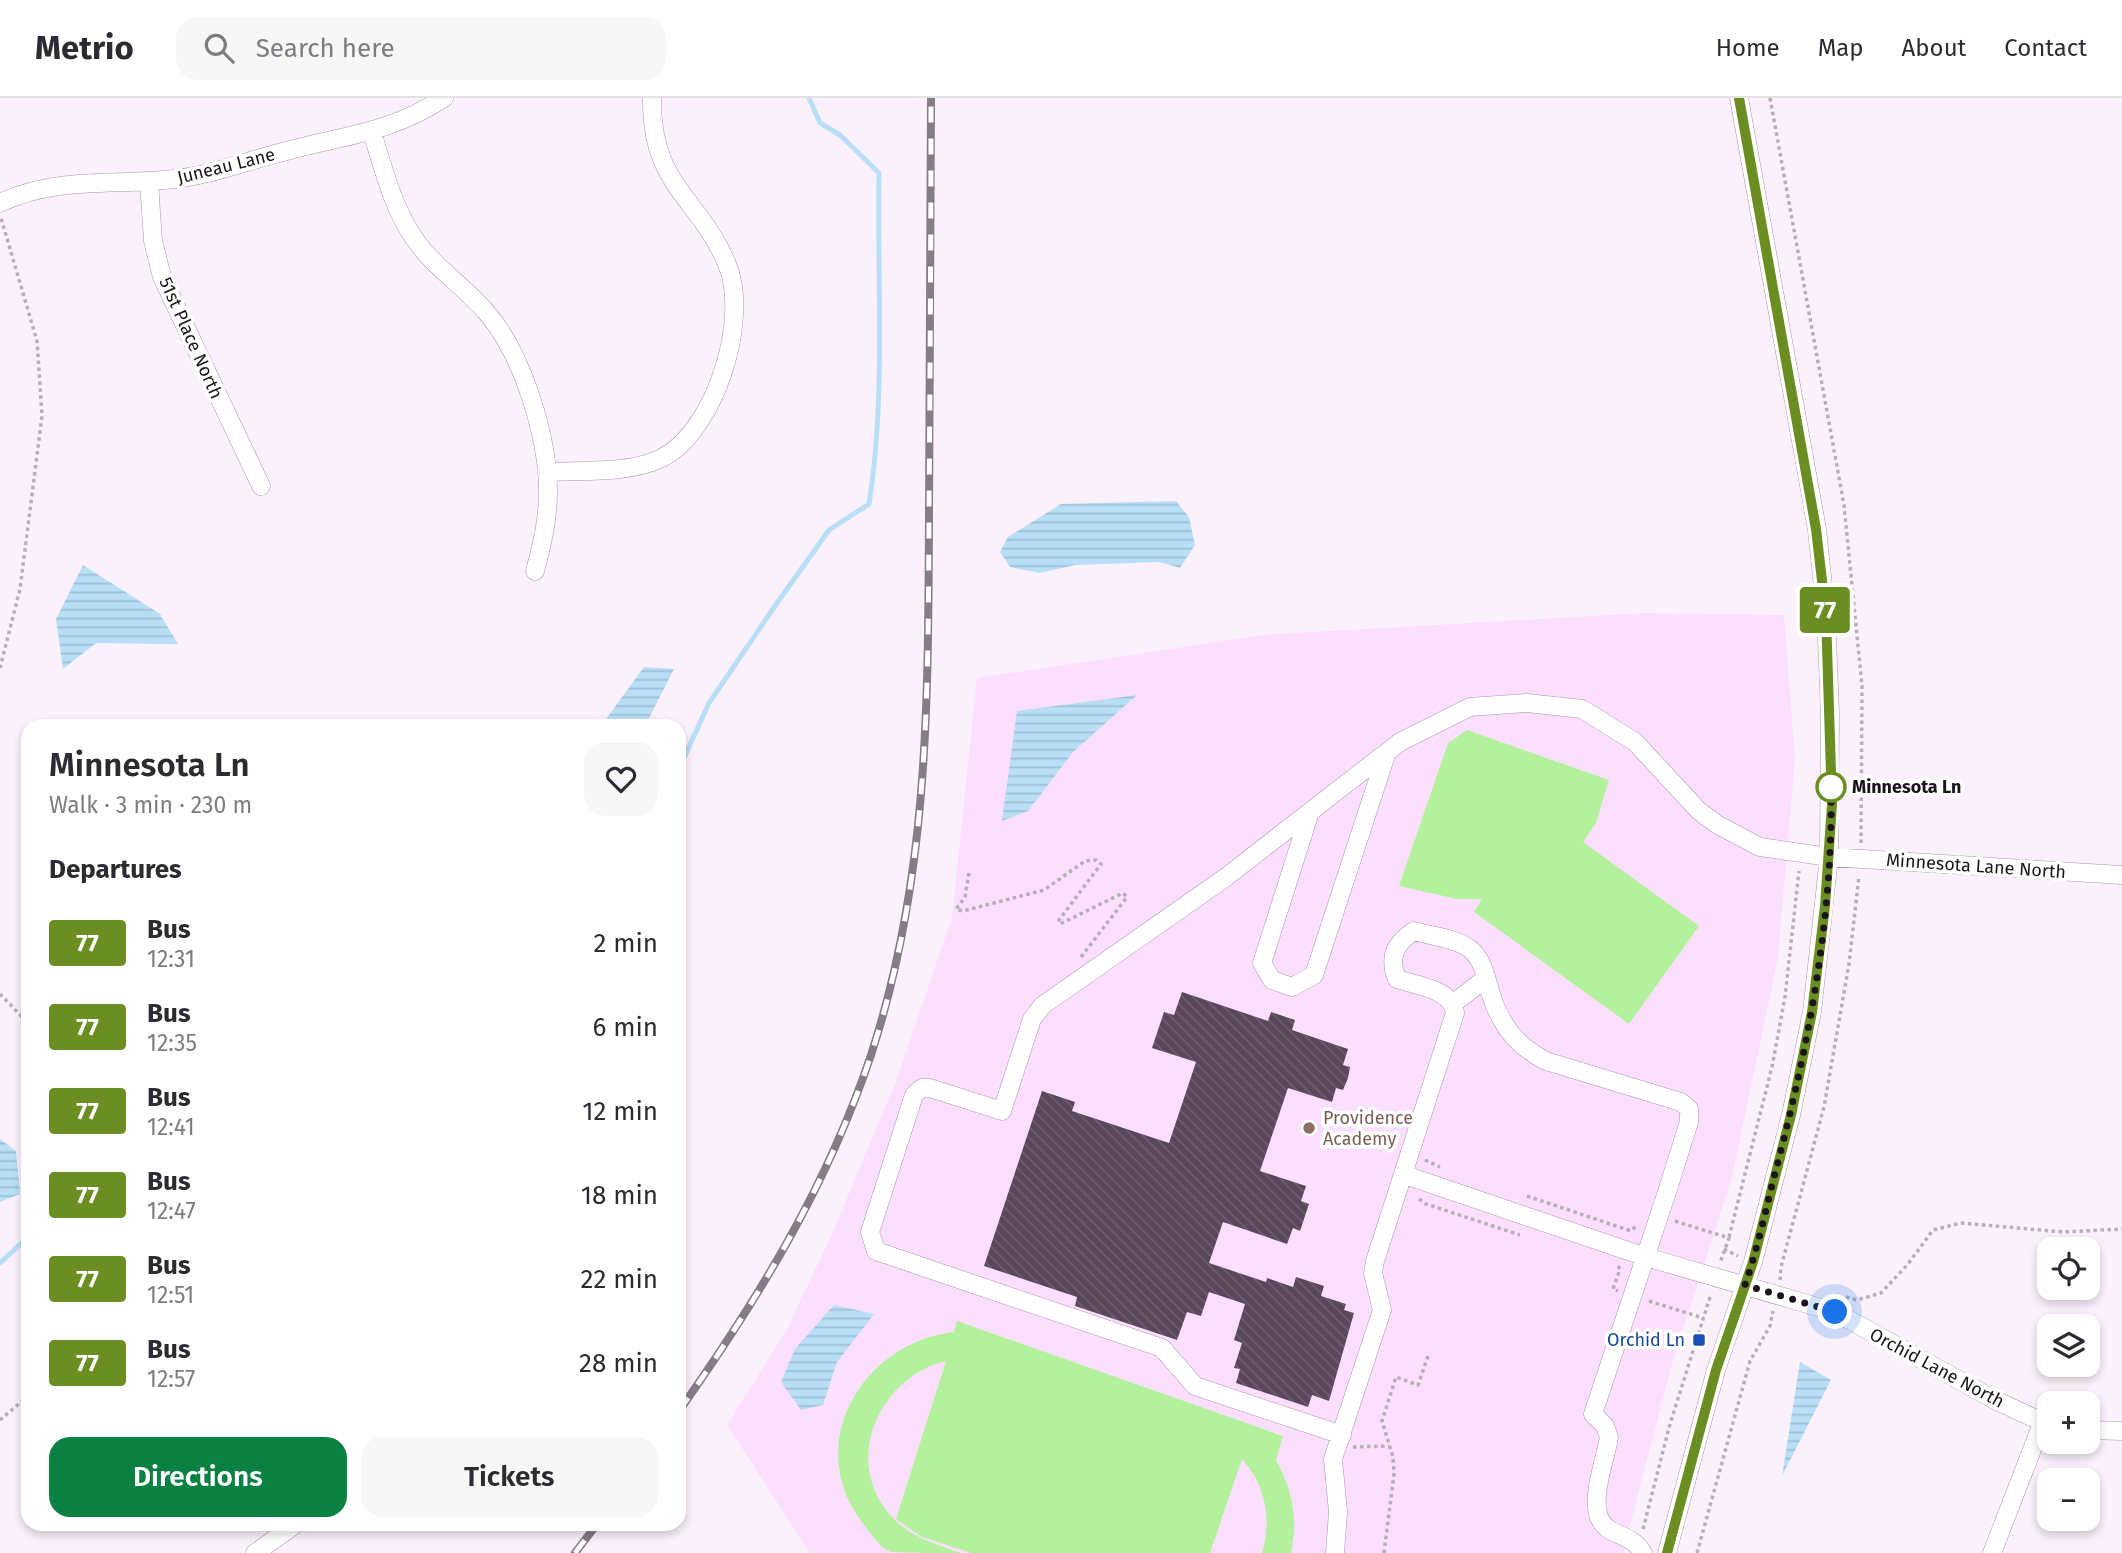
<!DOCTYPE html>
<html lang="en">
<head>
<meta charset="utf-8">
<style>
  body { margin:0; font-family:"Fira Sans",sans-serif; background:#f7f7f7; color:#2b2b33; height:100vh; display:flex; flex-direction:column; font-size:26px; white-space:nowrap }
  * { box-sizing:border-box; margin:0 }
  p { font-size:23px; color:#7c7c81 }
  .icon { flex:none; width:38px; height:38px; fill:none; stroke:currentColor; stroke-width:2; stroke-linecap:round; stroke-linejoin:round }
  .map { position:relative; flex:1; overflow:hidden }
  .sheet { position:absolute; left:21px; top:621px; width:665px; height:812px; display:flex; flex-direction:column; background:#fff; border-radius:21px; box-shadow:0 4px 10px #0003 }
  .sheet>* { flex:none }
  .badge { padding:0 14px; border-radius:5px; font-size:24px; line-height:46px }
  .buttons { position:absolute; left:2037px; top:1139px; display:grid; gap:14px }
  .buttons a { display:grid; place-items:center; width:63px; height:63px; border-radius:14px; background:#fff; box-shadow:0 4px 10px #0003; font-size:35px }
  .you { position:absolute; width:35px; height:35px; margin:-18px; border:5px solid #fff; border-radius:50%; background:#1a73e8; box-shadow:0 0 0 10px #1a73e833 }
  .map>.badge { position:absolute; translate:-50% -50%; box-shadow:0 0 0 4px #fff }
  h2 { padding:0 28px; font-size:26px; line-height:63px }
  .round { display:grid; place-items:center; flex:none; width:74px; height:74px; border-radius:21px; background:#f7f7f7 }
  .overview { display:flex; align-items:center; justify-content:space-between; height:119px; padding:0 28px }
  h1 { font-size:33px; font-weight:600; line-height:52px }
  .action { display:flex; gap:14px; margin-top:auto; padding:14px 28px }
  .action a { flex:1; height:80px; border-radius:21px; background:#0b8043; color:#fff; font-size:28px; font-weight:600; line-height:80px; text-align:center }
  .action a+a { background:#f7f7f7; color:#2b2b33 }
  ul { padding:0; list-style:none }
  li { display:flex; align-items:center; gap:21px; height:84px; padding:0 28px }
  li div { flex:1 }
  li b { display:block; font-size:26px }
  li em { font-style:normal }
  li .badge { min-width:77px; font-weight:700; text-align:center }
  header { display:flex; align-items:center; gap:42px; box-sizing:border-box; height:98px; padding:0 35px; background:#fff; border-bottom:2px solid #e1e1e2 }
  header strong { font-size:33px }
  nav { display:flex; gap:38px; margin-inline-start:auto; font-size:24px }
  .search { width:490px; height:63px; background:#f7f7f7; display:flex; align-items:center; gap:18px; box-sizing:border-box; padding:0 24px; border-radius:21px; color:#7c7c81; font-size:26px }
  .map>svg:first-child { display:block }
</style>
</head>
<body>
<header>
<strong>Metrio</strong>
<div class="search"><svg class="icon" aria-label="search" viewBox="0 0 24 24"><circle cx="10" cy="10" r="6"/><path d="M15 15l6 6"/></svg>Search here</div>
<nav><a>Home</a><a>Map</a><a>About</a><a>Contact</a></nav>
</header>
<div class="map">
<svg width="2122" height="1455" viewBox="0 0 2122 1455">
  <defs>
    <pattern id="water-rules" width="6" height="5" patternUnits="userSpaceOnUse" patternTransform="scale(1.75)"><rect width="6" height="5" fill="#b9dff7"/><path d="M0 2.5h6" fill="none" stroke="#9ebed3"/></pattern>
    <pattern id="building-back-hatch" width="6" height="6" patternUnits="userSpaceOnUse" patternTransform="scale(1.75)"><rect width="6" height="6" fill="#5a475c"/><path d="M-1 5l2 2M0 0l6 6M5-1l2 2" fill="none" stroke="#6d5e6f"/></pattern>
  </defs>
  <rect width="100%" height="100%" fill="#fbf1fc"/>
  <!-- built -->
  <path fill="#fcdfff" d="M1644,515l140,2 11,143 -17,200 -46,219 -61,190 -48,186h-813l-83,-128 59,-94 46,-97 65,-155 55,-162 25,-239 286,-43z"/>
  <!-- grass -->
  <path fill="#b3f19c" d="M1467,632l142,50 -13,43 -13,19 116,84 -70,98 -155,-112 8,-13h-25l-58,-13 49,-143z
    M957,1223l326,115 -7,24c17,31 22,58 15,93h-29c10,-33 4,-68 -20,-94l-32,94h-239l-49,-16 -26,-18 50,-158c-66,15 -105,100 -55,155 19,21 44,28 70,37 -17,0 -55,0 -70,-1 -11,-4 -19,-17 -26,-26 -64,-78 -5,-183 89,-194z"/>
  <!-- water -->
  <path fill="url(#water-rules)" d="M1176,403l13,16 6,28 -15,23 -21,-6 -84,3 -35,8 -30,-6 -10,-15 8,-15 53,-33z
    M83,467l77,49 18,30 -82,-1 -33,26 -7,-50z
    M644,569l30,2 -29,57h-63l24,-7z
    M1137,597l-64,57 -45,59 -26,10 15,-110z
    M0,1041l16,12 4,43 -20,8z
    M834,1207l40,9 -37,48 -14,43 -22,5 -20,-28 14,-33z
    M1800,1264l31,18 -49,96z"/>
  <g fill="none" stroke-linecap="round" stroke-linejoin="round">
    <!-- stream -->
    <path stroke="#b9dff7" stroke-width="5" d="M679,671l30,-66 68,-100 52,-73 40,-26c17,-109 8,-220 10,-331l-39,-38 -20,-12 -11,-25
      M0,1165l28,-26"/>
  </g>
  <!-- building -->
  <path fill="url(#building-back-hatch)" d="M1182,894l86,29 3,-9 24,8 -3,10 56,19 -5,16 7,2 -2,11 -5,12 -7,-2 -4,14 -44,-14 -28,83 46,15 -5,15 8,3 -9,27 -7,-3 -6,16 -64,-22 -14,41 57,19 1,-4 26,9 3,-10 28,9 -3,10 25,8 -2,6 10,3 -25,88 -17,-6 -4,12 -72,-24 4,-14 -6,-1 8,-25 -8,-3 11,-36 -36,-12 -8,24 -14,-4 -10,28 -102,-34 2,-9 -93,-31 58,-175 33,11 -3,9 97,32 27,-81 -44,-14 12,-36 10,3z"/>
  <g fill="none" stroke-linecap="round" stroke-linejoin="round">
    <defs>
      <path id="minor" d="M372,34c12,38 21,77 44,109 20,28 49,46 71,72 36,42 61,124 61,179 0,28 -6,53 -13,79
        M149,84l4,59 9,36 99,209
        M0,105c56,-27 115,-17 174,-24 38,-4 72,-18 109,-27 61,-17 105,-18 161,-54
        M547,374c36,-2 82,2 115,-14 54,-28 88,-140 65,-194 -29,-69 -76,-77 -75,-166
        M1310,714l-48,151 10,17 20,7 22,-12 73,-223
        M1454,905l32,-25
        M1405,1077l241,82 189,55 162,89 52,24
        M2088,1332l34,1
        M1342,1337l-147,-49 -33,-38 -286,-97 -6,-19 44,-137 8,-7h8l72,23 30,-92 11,-14 183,-128 174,-135 70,-35 57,-4 55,6 53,33 64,69 19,14 42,22 69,10 293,18
        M255,1455l41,-29
        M1335,1455l3,-41 -5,-53 49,-149 -9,-37 2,-12 80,-248c-3,-24 -37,-27 -58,-34 -9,-22 -2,-36 17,-48 16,5 40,7 53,16 19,11 20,41 28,59 11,26 26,42 51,55l135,41 8,7v13l-22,70 -74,222 12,12 4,11c-3,23 -25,74 -2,91 13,9 27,9 36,25
        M1667,1455l49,-183 37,-108 38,-147 21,-103 17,-155 1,-144 -4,-98 -9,-86 -78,-431
        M1992,1455l50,-129"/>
    </defs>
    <!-- minor casing -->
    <use href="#minor" stroke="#aa94ac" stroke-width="19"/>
    <!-- path -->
    <path stroke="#b7aeb8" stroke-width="3.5" stroke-dasharray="3.5 3.5" stroke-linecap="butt" d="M1770,0l74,407 18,181 -1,158
      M0,570l20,-79 22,-173 -5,-75 -36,-123
      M969,775l-4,24 -9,12 7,2 81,-21 41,-29 11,-1 5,4 -42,56 1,4 63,-31 4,4 -46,60
      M0,896l28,29
      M1425,1062l15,7
      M1527,1098l101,34h5l3,-6
      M1419,1101l7,5 94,31
      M1675,1123l54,17 -9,25
      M1729,1139l43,-170 13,-70 14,-126
      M1724,1151l14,7
      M1618,1168l2,3 -7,20 5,2
      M1780,1182l1,-13 43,-160 25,-143 10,-88
      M1846,1199l11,3 24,-7 27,-29 25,-34 28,-7 102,9 59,-3
      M1649,1203l54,17
      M0,1322l28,-24
      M1353,1349l36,-1
      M1643,1431l27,-105 41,-130
      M1384,1455l10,-79 -1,-17 -11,-36 14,-44 22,8 10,-29
      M1697,1455l53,-192 20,-35 3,-15"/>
    <!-- minor -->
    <use href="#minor" stroke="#fff" stroke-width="18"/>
    <defs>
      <path id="rail" d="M679,1313c79,-112 148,-224 192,-356 58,-178 57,-352 58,-537 1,-140 2,-280 2,-420
        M575,1455l22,-29"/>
    </defs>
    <!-- rail casing -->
    <use href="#rail" stroke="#857c86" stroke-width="8"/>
    <!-- rail -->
    <use href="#rail" stroke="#fff" stroke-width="5" stroke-dasharray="16" stroke-linecap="butt"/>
  </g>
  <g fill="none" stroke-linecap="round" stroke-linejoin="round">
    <defs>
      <path id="line" d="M1667,1455l49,-183 37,-108 38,-147 21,-103 13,-106 7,-102 -6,-189 -10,-86 -77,-431"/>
    </defs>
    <!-- line casing -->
    <use href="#line" stroke="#fff" stroke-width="16"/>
    <!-- line -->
    <use href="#line" stroke="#6b8e23" stroke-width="10"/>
    <!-- walk -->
    <path stroke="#1c141d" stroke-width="7" stroke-dasharray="0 12.6" d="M1831,689v-5c3,133 -23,267 -57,395 -9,36 -17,73 -29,108l90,27"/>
  </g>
  <!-- markers -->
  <circle fill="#fff" stroke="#6b8e23" stroke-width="3.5" cx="1831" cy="689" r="14"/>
  <circle fill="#8d6e63" stroke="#fff" stroke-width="2.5" cx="1309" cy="1030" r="7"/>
  <rect fill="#1a4fb4" stroke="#fff" stroke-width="2.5" x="1692" y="1235" width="14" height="14" rx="3.5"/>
  <g text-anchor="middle" stroke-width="7" stroke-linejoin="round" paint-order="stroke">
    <!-- street labels -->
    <g font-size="18" fill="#1c141d" stroke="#fff">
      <text transform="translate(226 68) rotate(-14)" y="6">Juneau Lane</text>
      <text transform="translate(191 240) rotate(66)" y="6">51st Place North</text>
      <text transform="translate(1976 768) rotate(4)" y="6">Minnesota Lane North</text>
      <text transform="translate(1937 1270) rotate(28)" y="6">Orchid Lane North</text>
    </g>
    <!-- stop labels -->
    <g font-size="18" font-weight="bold" fill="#1c141d" stroke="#fff" text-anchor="start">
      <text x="1852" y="695">Minnesota Ln</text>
    </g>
    <!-- education labels -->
    <g font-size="18" fill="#785e54" stroke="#fff" text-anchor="start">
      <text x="1323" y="1026">Providence<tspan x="1323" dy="21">Academy</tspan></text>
    </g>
    <!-- transit labels -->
    <g font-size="18" fill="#164399" stroke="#fff" text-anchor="end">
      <text x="1685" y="1248">Orchid Ln</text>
    </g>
  </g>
</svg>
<div class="buttons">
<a><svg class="icon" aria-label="locate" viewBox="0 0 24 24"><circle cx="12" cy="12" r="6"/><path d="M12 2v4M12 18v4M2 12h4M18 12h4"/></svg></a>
<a><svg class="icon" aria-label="layers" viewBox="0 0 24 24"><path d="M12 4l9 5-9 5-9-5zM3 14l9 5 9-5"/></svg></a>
<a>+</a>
<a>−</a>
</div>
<div class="you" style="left:1835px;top:1214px"></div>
<b class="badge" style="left:1825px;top:512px;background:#6b8e23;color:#fff">77</b>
<section class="sheet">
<div class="overview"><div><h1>Minnesota Ln</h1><p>Walk · 3 min · 230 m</p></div><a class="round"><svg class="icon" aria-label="heart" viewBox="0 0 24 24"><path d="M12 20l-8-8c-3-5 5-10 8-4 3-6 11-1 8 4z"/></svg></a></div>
<h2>Departures</h2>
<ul>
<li><span class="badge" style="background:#6b8e23;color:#fff">77</span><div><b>Bus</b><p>12:31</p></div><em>2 min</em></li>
<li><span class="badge" style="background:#6b8e23;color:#fff">77</span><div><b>Bus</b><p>12:35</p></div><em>6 min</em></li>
<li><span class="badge" style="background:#6b8e23;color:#fff">77</span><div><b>Bus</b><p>12:41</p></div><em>12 min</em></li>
<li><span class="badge" style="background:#6b8e23;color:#fff">77</span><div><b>Bus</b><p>12:47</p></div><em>18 min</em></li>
<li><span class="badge" style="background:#6b8e23;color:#fff">77</span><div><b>Bus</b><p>12:51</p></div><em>22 min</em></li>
<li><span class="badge" style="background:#6b8e23;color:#fff">77</span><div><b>Bus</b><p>12:57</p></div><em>28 min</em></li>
</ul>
<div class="action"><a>Directions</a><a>Tickets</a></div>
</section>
</div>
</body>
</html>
